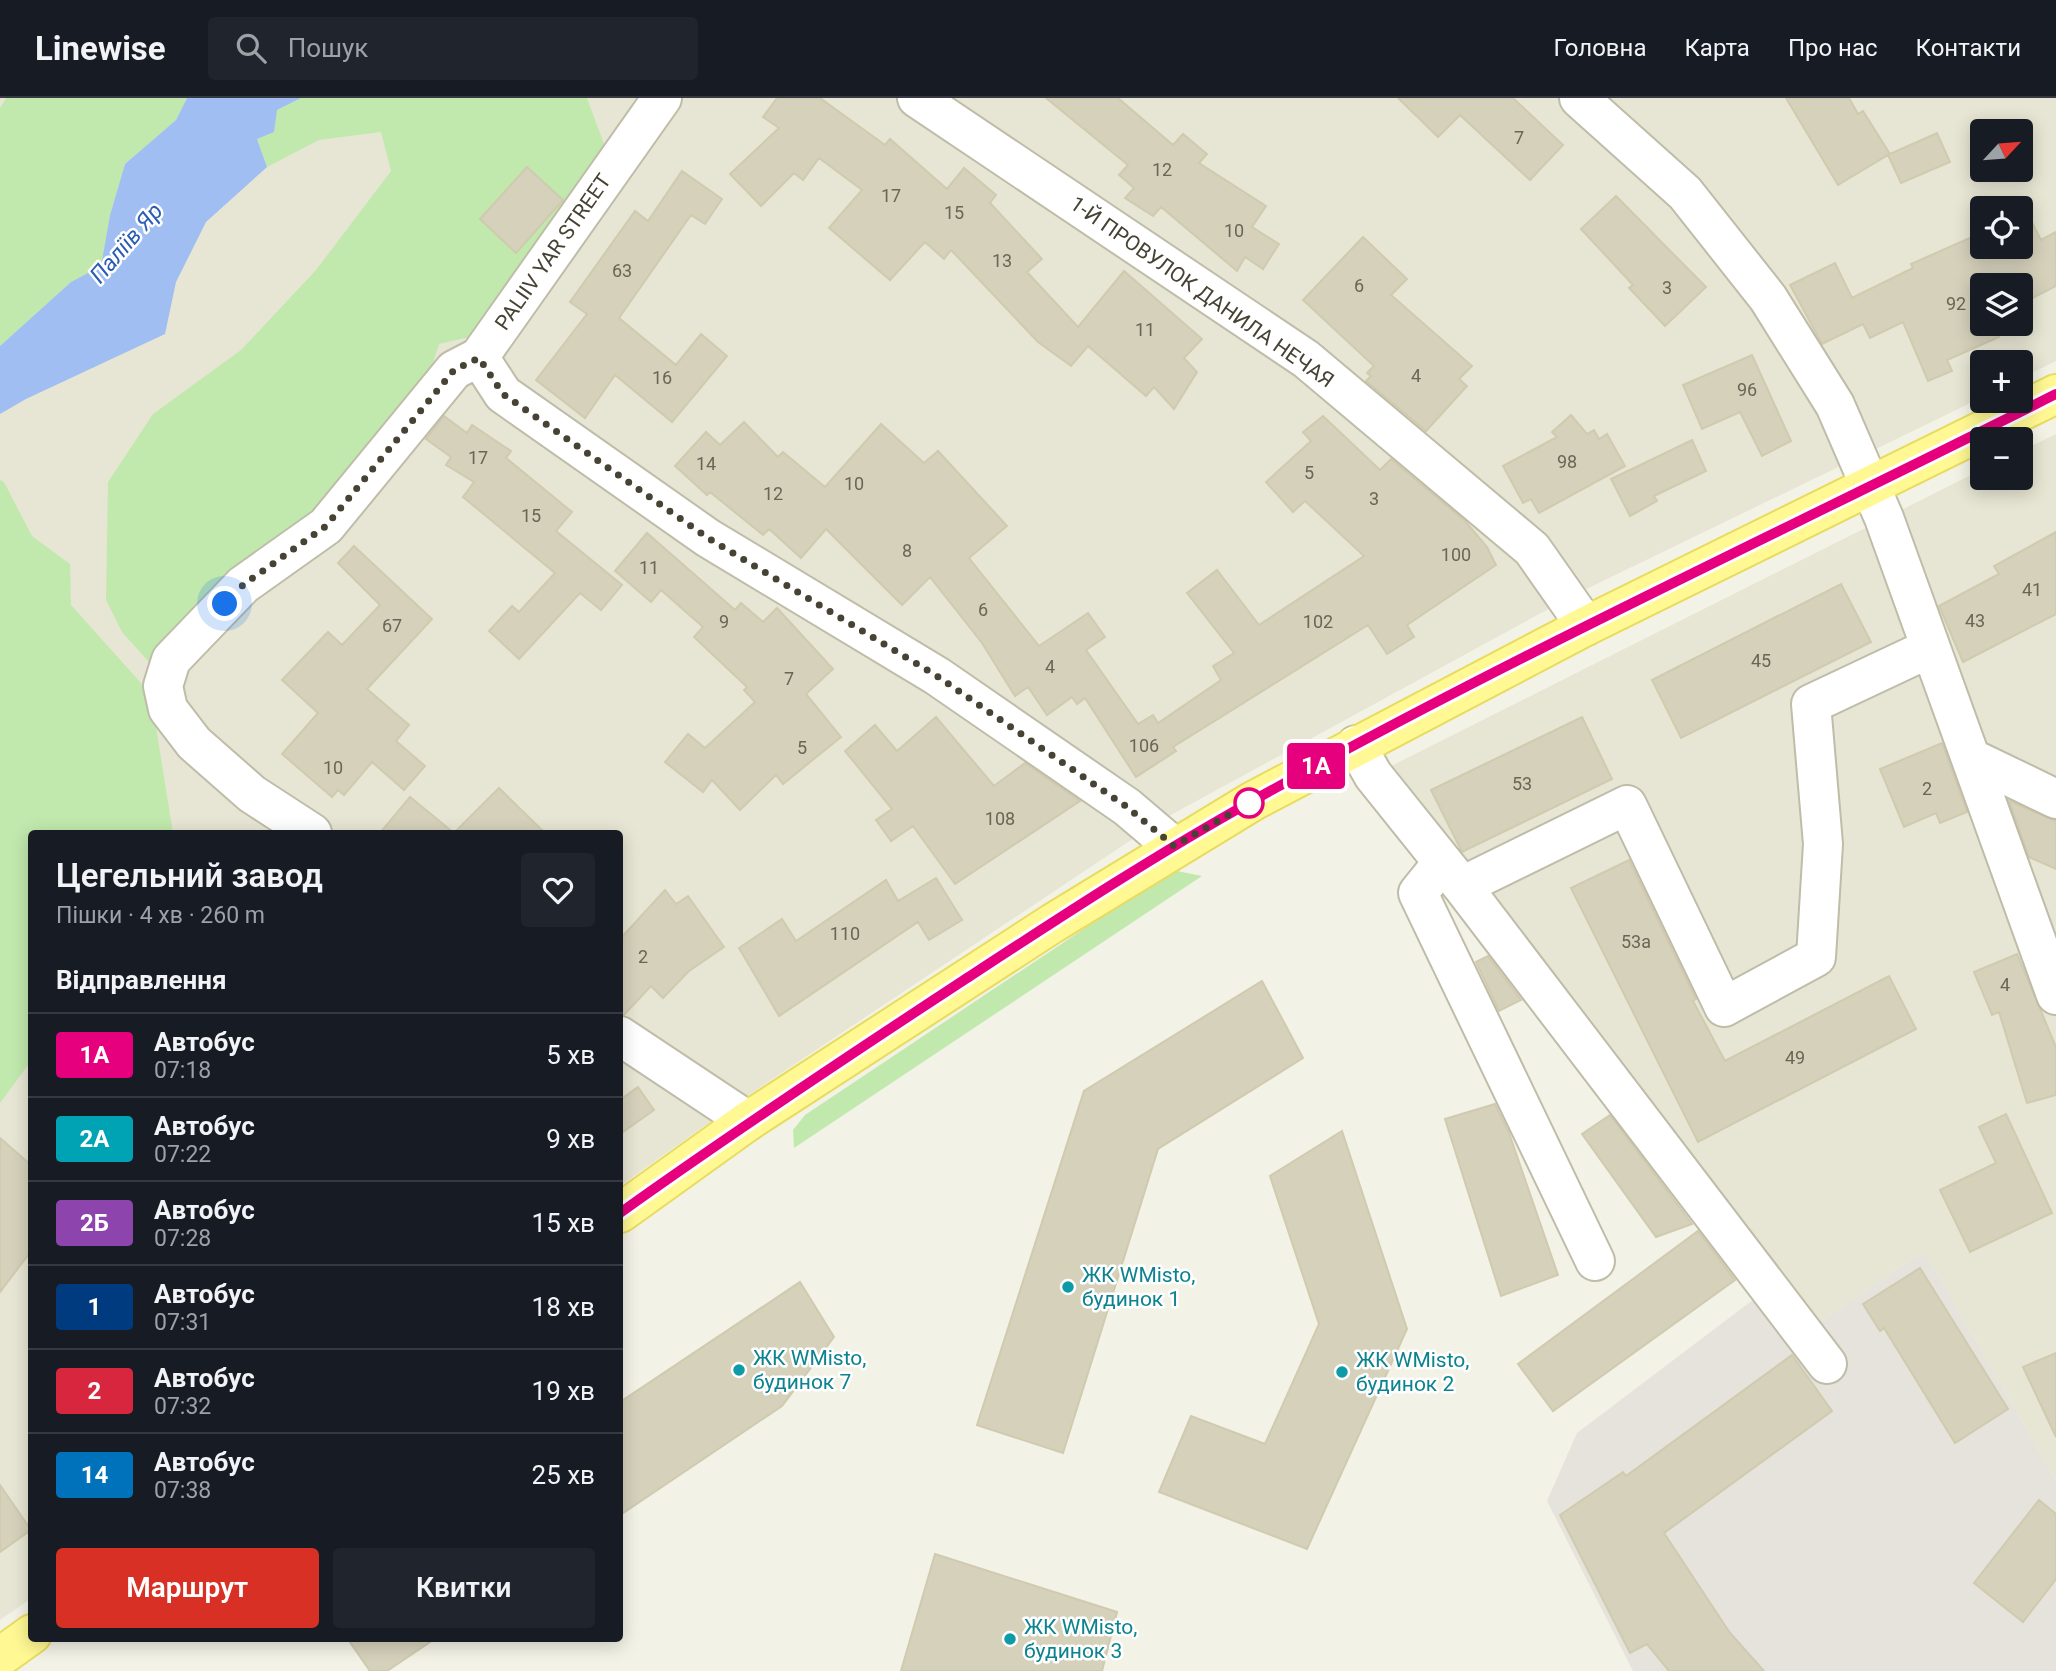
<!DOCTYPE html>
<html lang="uk">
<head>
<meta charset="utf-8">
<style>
  body { margin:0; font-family:Roboto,sans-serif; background:#20242c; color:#f1f3f6; height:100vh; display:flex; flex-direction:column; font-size:26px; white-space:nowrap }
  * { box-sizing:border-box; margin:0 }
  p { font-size:23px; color:#9ea1a6 }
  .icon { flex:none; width:38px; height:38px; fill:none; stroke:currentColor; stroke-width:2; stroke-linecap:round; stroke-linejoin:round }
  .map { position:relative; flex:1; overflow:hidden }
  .panel { position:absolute; left:28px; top:732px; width:595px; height:812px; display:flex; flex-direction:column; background:#171b24; border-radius:7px; box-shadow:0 4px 18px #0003 }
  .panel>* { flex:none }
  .badge { padding:0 14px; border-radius:5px; font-size:24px; line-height:46px }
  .needle { width:46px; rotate:64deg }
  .buttons { position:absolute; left:1970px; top:21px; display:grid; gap:14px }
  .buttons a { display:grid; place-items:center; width:63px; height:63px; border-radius:7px; background:#171b24; box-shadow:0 4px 18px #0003; font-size:35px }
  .you { position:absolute; width:35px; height:35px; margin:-18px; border:5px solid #fff; border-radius:50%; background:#1a73e8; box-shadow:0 0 0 10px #1a73e833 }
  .map>.badge { position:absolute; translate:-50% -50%; box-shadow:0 0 0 4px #fff }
  h2 { padding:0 28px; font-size:26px; line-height:63px }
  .round { display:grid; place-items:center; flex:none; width:74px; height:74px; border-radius:7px; background:#20242c }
  .overview { display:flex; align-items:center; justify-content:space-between; height:119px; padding:0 28px }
  h1 { font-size:33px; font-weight:600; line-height:52px }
  .cta { display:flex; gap:14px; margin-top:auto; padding:14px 28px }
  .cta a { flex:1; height:80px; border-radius:7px; background:#d93025; color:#fff; font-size:28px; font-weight:600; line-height:80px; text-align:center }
  .cta a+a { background:#20242c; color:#f1f3f6 }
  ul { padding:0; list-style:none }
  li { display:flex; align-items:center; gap:21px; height:84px; padding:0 28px; border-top:2px solid #363941 }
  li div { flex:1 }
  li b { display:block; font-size:26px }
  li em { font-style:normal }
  li .badge { min-width:77px; font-weight:700; text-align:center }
  header { display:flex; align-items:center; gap:42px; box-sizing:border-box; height:98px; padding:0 35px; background:#171b24; border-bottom:2px solid #363941 }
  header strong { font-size:33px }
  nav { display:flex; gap:38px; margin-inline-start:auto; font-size:24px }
  .search { width:490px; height:63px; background:#20242c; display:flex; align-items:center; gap:18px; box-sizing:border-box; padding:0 24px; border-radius:7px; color:#9ea1a6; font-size:26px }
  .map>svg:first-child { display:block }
</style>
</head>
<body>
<header>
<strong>Linewise</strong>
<div class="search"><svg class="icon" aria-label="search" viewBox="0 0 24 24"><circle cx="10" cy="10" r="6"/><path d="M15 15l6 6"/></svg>Пошук</div>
<nav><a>Головна</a><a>Карта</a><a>Про нас</a><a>Контакти</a></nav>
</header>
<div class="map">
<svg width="2056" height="1573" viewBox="0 0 2056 1573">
  <rect width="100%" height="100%" fill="#f3f2e6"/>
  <!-- residential -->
  <path fill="#e7e6d4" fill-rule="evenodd" d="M0,0h2056v263l-35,17v-16h-38v35l-407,197 -418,228 -420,280 -118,84v-353h-588v765l-32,22zM1983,33h38v39h-38zM1983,110h38v39h-38zM1983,187h38v39h-38z
    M2056,336v1046l-132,-229 -124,84 -427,-560 610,-306v9h38v-27z"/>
  <!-- industrial -->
  <path fill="#e5e3db" d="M1924,1153l132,229v191h-423l-86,-170 30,-68 189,-143 34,45z"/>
  <!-- green -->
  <path fill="#c1e9ad" d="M6,0h181l-11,22 -51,44 -15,51 -9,51 -30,16 -71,64v-238z
    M301,0h286l20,54 -124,182 -44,10 -16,51 -100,125 -154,136 -20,6 -27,-30 -16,-32 2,-118 45,-68 88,-64 75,-80 75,-99 -10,-39 -62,8 -52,27 -10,-28 20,-29z
    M0,382l4,2 28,54 38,28 1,41 70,78 15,44 17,106h-141l-1,228 -31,42z
    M1172,772l30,6 -408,272 -1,-18 12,-15z"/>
  <!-- water -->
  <path fill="#a0bef2" d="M187,0h114l-24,12 -3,22 -17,7 10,28 -61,55 -30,60 -11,52 -139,65 -26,15v-68l71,-64 30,-16 9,-51 15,-51 51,-44z"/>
  <!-- building -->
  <path fill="#d5d1bb" stroke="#d0caae" stroke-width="2" d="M777,0h43l65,47 5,-6 57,50 17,-21 32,27 -6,8 52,56 -15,13 51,55 46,-56 78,68 -18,19 13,14 -23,37 -20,-22 -8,9 -58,-50 -17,20 -33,-24 -87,-92 -7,9 -19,-17 -35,38 -61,-52 33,-38 -43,-32 -16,22 -9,-7 -33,33 -31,-32 49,-46 -16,-11z
    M1046,0h72l55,47 10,-11 24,20 -8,9 67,43 -14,21 27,17 -16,25 -18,-12 -8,14 -76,-64 -8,9 -28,-18 9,-10 -15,-13 9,-10z
    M1398,0h115l50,47 -33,35 -70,-65 -22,22z
    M1786,0h63l9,16 5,-3 27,43 47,-21 13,29 -49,21 -13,-28 -50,30z
    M527,69l36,33 -47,53 -36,-34z
    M682,73l40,28 -17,25 -14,-9 -72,103 57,47 25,-31 26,22 -55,66 -57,-47 -30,43 -49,-38 51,-66 -17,-12 65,-91 13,10z
    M1616,98l90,91 -41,39 -36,-38 4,-3 -52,-56z
    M2021,103l20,39 15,-8v54l-35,18v-19h-38v39h10l6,13 -52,23 5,11 -24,10 -25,-59 -33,16 -7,-14 -41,20 -32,-59 45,-22 17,35 61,-30 -2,-4 61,-27 5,10h44z
    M1363,139l44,42 -16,16 81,71 -13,13 8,7 -41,45 -60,-50 5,-5 -4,-3 7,-7 -71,-66z
    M1752,257l39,86 -29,15 -22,-44 -38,17 -19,-44z
    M1571,317l16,19 7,-4 5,9 8,-5 18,32 -86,47 -8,-14 -8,4 -20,-37 54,-29 -5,-5z
    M444,318l23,17 5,-8 39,26 -5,7 66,54 -16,19 66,54 -21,25 -21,-17 -61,66 -30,-28 23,-25 7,6 36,-39 -92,-76 11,-15 -28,-17 5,-8 -25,-18z
    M1323,318l57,54 11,-11 74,62 22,26 9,18 -89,60 7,12 -27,17 -19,-29 -195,122 3,4 -40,26 -51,-79 -8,6 -5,-7 -25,18 -19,-28 -13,9 -33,-53 -52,-66 -28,28 -76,-76 -25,29 -32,-29 -6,6 -53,-43 -3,3 -32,-29 31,-34 14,13 24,-23 34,35 5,-5 42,35 56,-63 43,39 14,-12 69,75 -38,32 70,88 49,-33 17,24 -19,13 52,74 15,-9 5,8 63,-43 -8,-14 21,-13 -47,-60 30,-23 42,55 105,-69 -59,-55 -12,11 -27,-30 45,-41 -8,-9z
    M1692,342l14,31 -52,25 3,5 -27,15 -19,-37z
    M2056,434v82l-93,48 -24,-56 60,-32 -5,-8z
    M647,435l88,77 6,-7 22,19 14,-14 56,61 -27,25 35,43 -58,47 -7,-9 -36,35 -28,-30 -9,12 -38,-30 23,-28 17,14 50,-46 -11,-12 3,-3 -53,-50 9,-10 -42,-37 -10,12 -36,-31z
    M354,448l78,73 -65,70 42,36 -13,16 29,25 -21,24 -32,-28 -28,33 -6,-5 -6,7 -50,-43 36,-41 -36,-33 46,-48 14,13 38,-40 -42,-42z
    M1841,486l30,58 -190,96 -29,-58z
    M936,619l58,69 31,-23 55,38 -125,83 -42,-58 -22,15 -15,-21 16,-11 -47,-58 30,-26 22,26z
    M1582,619l30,62 -150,73 -31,-62z
    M1942,645l25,69 -27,11 -4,-10 -32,14 -24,-58z
    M499,690l46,45h-165l30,-36 44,36z
    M2009,703l47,20v48l-27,-12z
    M1629,762l67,139 -3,2 32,60 164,-85 27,53 -218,113 -127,-254z
    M936,780l26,42 -33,20 -11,-18 -139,94 -40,-68 43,-29 14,22 90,-61 12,21z
    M665,792l11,14 12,-8 36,51 -35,24 -26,27 -12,-12 -27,29 -4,-1v-75z
    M2017,856l39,93v48l-29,8 -28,-91 -7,3 -18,-43z
    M1488,858l33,44 -22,11 -23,-49z
    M1262,883l41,77 -145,91 -95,304 -86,-28 107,-334z
    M638,989l16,23 -34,24v-34z
    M1495,1006l14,29 49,142 -57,21 -56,-177z
    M2006,1016l46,99 -82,39 -30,-62 56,-27 -17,-36z
    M1610,1017l82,109 -36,13 -74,-103z
    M1342,1033l65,198 -100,220 -148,-57 32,-76 74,28 54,-120 -49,-148z
    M0,1040l32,28v84l-32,42z
    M1698,1133l37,49 -182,131 -35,-47z
    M1920,1170l88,141 -53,34 -71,-115 -4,3 -17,-27z
    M800,1184l34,55 -52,69 -162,109v-113z
    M2056,1255v84l-33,-70z
    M1792,1257l40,56 -168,122 66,100 34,38h-95l-22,-27 -17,9 -70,-138 63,-43 3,4z
    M0,1387l31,45 -31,22z
    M2039,1402l17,14v65l-33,43 -49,-39z
    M935,1456l182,58 -15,59h-201z
    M347,1540h89l-49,33h-17z"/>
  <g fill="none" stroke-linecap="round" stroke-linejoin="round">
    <defs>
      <path id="minor" d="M917,0l389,261 226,190 54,77
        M1579,0l106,95 83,105 67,107 49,113 172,477
        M479,259l24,37 205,144 229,138 190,131 47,40
        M1356,647l17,30 89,111 365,478
        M1971,660l85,41
        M312,735l-60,-39 -58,-51 -26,-34 -5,-23 8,-26 72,-75 83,-59 128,-156 25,-13 183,-259
        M1443,764l-25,31 177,368
        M1462,788l165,-81 97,202 92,-50 7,-113 -12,-140 119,-56
        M620,938l128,85"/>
      <path id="major" d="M620,1115l128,-92 305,-198 200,-122 333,-175 470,-232
        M0,1559l32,-23"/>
    </defs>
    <!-- minor casing -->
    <use href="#minor" stroke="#bfbca8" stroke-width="42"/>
    <!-- major casing -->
    <use href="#major" stroke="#e7dc60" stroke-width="42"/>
    <!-- minor -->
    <use href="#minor" stroke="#fff" stroke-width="38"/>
    <!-- major -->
    <use href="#major" stroke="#fff893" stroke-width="38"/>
  </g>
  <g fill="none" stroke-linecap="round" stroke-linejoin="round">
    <defs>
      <path id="line" d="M620,1115c113,-81 228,-157 344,-233 95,-62 191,-125 290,-180 262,-146 534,-271 802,-406"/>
    </defs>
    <!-- line casing -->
    <use href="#line" stroke="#fff" stroke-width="16"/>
    <!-- line -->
    <use href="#line" stroke="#e6007e" stroke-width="10"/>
    <!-- walk -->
    <path stroke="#464335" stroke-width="7" stroke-dasharray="0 12.6" d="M225,506l18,-19 83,-59 128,-156 25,-12 24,36 205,144 229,138 190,131 47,39 79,-45 -4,2"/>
  </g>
  <!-- markers -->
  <circle fill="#fff" stroke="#e6007e" stroke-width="3.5" cx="1249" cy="705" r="14"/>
  <g fill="#0f9aa8" stroke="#fff" stroke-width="2.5">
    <circle cx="1068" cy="1189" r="7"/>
    <circle cx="739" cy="1272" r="7"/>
    <circle cx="1342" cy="1274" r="7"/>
    <circle cx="1010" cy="1541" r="7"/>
  </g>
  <g text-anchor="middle" stroke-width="5" stroke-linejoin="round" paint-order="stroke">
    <!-- number labels -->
    <g font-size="18" fill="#6a6656">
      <text x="1519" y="46">7</text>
      <text x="1162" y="78">12</text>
      <text x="891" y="104">17</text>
      <text x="954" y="121">15</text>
      <text x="1234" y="139">10</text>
      <text x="1002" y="169">13</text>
      <text x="622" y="179">63</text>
      <text x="1359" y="194">6</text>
      <text x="1667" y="196">3</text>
      <text x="1956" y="212">92</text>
      <text x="1145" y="238">11</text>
      <text x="1416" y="284">4</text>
      <text x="662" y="286">16</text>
      <text x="1747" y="298">96</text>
      <text x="478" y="366">17</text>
      <text x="1567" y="370">98</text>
      <text x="706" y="372">14</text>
      <text x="1309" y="381">5</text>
      <text x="854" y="392">10</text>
      <text x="773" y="402">12</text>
      <text x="1374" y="407">3</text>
      <text x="531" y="424">15</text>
      <text x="907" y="459">8</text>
      <text x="1456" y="463">100</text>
      <text x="649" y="476">11</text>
      <text x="2032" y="498">41</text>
      <text x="983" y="518">6</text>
      <text x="1975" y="529">43</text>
      <text x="724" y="530">9</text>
      <text x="1318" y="530">102</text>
      <text x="392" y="534">67</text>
      <text x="1761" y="569">45</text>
      <text x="1050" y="575">4</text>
      <text x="789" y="587">7</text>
      <text x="1144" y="654">106</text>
      <text x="802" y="656">5</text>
      <text x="333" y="676">10</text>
      <text x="1522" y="692">53</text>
      <text x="1927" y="697">2</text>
      <text x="1000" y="727">108</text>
      <text x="845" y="842">110</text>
      <text x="1636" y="850">53а</text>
      <text x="643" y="865">2</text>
      <text x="2005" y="893">4</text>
      <text x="1795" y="966">49</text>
    </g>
    <!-- street labels -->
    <g font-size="21" fill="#464335" stroke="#fff">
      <text transform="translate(553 154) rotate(-55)" y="7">PALIIV YAR STREET</text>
      <text transform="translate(1202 194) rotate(35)" y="7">1-Й ПРОВУЛОК ДАНИЛА НЕЧАЯ</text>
    </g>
    <!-- culture labels -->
    <g font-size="21" fill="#0d838f" stroke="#fff" text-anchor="start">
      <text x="1082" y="1184">ЖК WMisto,<tspan x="1082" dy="24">будинок 1</tspan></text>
      <text x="753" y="1267">ЖК WMisto,<tspan x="753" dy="24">будинок 7</tspan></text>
      <text x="1356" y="1269">ЖК WMisto,<tspan x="1356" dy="24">будинок 2</tspan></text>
      <text x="1024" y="1536">ЖК WMisto,<tspan x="1024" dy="24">будинок 3</tspan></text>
    </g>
    <!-- water labels -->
    <g font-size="23" font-style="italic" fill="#2b5cb5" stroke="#fff">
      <text transform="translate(126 145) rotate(-49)" y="8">Паліїв Яр</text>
    </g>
  </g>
</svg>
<div class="buttons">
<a><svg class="needle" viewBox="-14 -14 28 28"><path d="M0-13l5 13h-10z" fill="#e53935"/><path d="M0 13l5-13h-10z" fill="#9ea1a6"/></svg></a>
<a><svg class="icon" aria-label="locate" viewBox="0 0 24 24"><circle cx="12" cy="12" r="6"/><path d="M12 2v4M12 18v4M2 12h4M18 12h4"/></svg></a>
<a><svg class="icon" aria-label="layers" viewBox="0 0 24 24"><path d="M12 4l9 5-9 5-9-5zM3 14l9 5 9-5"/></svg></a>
<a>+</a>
<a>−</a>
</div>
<div class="you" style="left:225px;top:506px"></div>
<b class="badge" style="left:1316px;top:668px;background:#e6007e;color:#fff">1А</b>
<section class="panel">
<div class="overview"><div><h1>Цегельний завод</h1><p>Пішки · 4 хв · 260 m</p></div><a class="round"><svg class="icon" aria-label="heart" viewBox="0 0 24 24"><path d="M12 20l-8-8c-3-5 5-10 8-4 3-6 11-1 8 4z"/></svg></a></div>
<h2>Відправлення</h2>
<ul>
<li><span class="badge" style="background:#e6007e;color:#fff">1А</span><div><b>Автобус</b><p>07:18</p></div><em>5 хв</em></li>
<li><span class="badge" style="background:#00a3b4;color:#fff">2А</span><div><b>Автобус</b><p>07:22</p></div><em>9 хв</em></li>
<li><span class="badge" style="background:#8e44ad;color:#fff">2Б</span><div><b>Автобус</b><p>07:28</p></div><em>15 хв</em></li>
<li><span class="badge" style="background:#003b80;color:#fff">1</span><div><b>Автобус</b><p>07:31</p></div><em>18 хв</em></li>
<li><span class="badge" style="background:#d7263d;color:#fff">2</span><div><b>Автобус</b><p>07:32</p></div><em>19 хв</em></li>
<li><span class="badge" style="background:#0072bc;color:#fff">14</span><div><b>Автобус</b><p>07:38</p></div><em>25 хв</em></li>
</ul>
<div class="cta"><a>Маршрут</a><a>Квитки</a></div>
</section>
</div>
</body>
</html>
